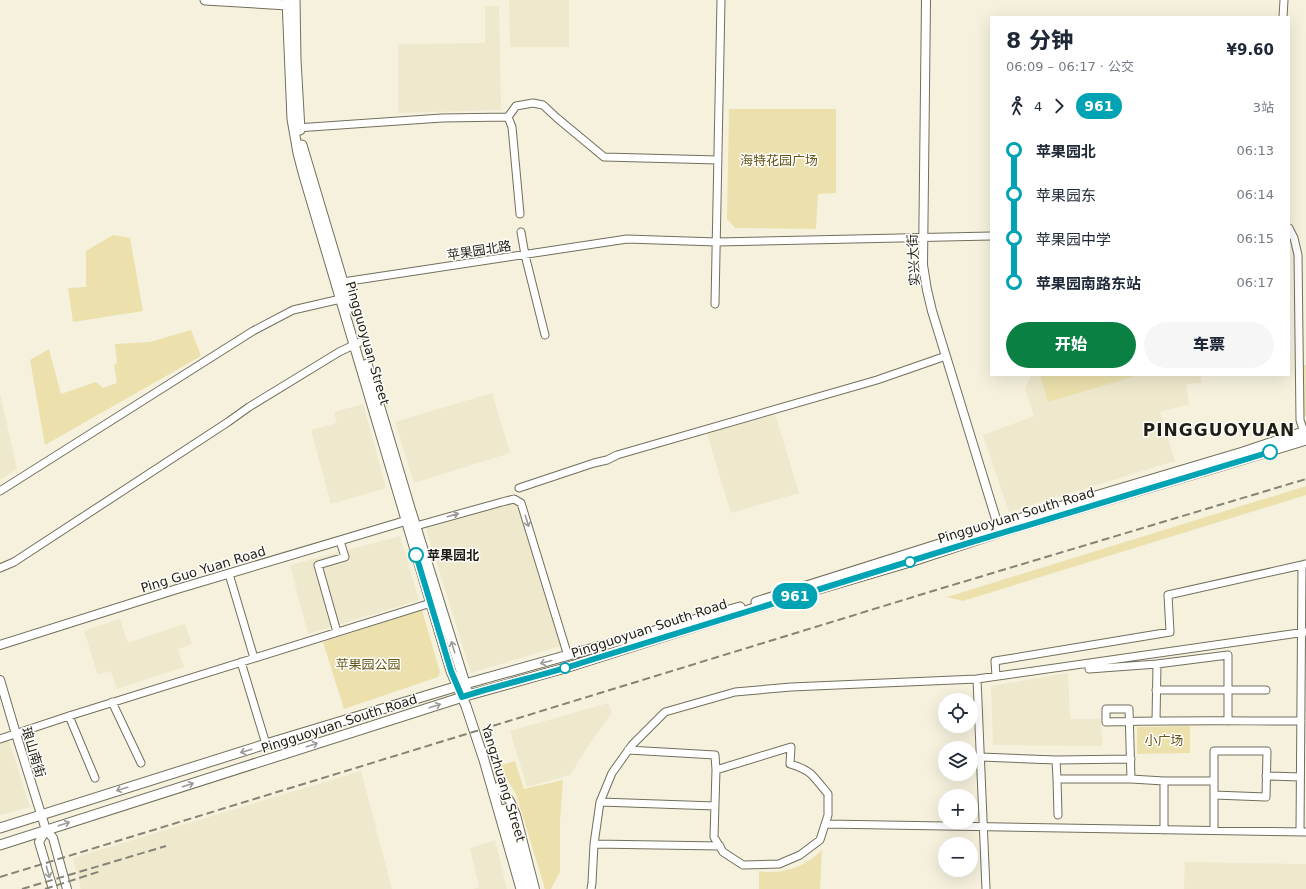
<!DOCTYPE html>
<html lang="zh">
<head>
<meta charset="utf-8">
<style>
  body { margin:0; font-family:"DejaVu Sans","Noto Sans SC",sans-serif; background:#f6f6f7; color:#1f2937; height:100vh; display:flex; flex-direction:column; font-size:15px; white-space:nowrap }
  * { box-sizing:border-box; margin:0 }
  p { font-size:13px; color:#747a83 }
  .icon { flex:none; width:22px; height:22px; fill:none; stroke:currentColor; stroke-width:2; stroke-linecap:round; stroke-linejoin:round }
  .map { position:relative; flex:1; overflow:hidden }
  .details { position:absolute; left:990px; top:16px; width:300px; height:360px; display:flex; flex-direction:column; background:#fff; border-radius:0px; box-shadow:0 4px 16px #0002 }
  .details>* { flex:none }
  .badge { padding:0 8px; border-radius:13px; font-size:14px; line-height:26px }
  .controls { position:absolute; left:938px; top:693px; display:grid; gap:8px }
  .controls a { display:grid; place-items:center; width:40px; height:40px; border-radius:50%; background:#fff; box-shadow:0 4px 16px #0002; font-size:20px }
  .map>.badge { position:absolute; translate:-50% -50%; box-shadow:0 0 0 2px #fff }
  .legs { display:flex; align-items:center; gap:6px; height:44px; padding:0 16px; font-size:13px }
  .legs p { margin-inline-start:auto }
  .overview { display:flex; align-items:center; justify-content:space-between; height:68px; padding:0 16px }
  h1 { font-size:22px; font-weight:800; line-height:30px }
  .cta { display:flex; gap:8px; margin-top:auto; padding:8px 16px }
  .cta a { flex:1; height:46px; border-radius:24px; background:#0b8043; color:#fff; font-size:16px; font-weight:800; line-height:46px; text-align:center }
  .cta a+a { background:#f6f6f7; color:#1f2937 }
  ul { padding:0 16px; list-style:none }
  li { display:flex; align-items:center; gap:14px; height:44px; font-size:15px }
  li i { display:grid; place-items:center; width:6px; height:100%; margin:0 5px; background:currentColor }
  li i::after { content:''; width:10px; height:10px; margin:-5px; border:3px solid; border-radius:50%; background:#fff }
  li p { margin-inline-start:auto }
  li:first-child i { background:linear-gradient(#0000 50%,currentColor 0) }
  li:last-child i { background:linear-gradient(currentColor 50%,#0000 0) }
  .map>svg:first-child { display:block }
</style>
</head>
<body>
<div class="map">
<svg width="1306" height="889" viewBox="0 0 1306 889">
  <rect width="100%" height="100%" fill="#f5f1dd"/>
  <!-- built -->
  <path fill="#eee8cc" d="M509,0h60v47h-59z
    M485,6h14l2,104 -103,3v-69l87,-1z
    M1031,375h169l2,8 -16,1 3,20 -29,8 15,49 -166,51 -26,-77 51,-19 -9,-27z
    M492,393l18,60 -96,30 -19,-61z
    M0,394l17,75 -17,11z
    M363,404l23,84 -55,16 -20,-74 26,-7 -3,-11z
    M775,414l24,79 -68,20 -24,-79z
    M513,503l5,1 42,142 -89,27 -45,-145z
    M400,536l19,64 -111,34 -18,-69z
    M120,619l8,24 57,-19 7,20 -14,5 6,18 -67,22 -6,-18 -13,4 -14,-44z
    M1068,673l2,46h31l1,27 -109,-1 -2,-59z
    M608,703l4,9 -27,39 -15,24 -43,12 -17,-56z
    M9,741l21,66 -30,8v-72z
    M361,771l31,118h-311l-8,-31z
    M495,840l12,49h-34l6,-2 -9,-39z
    M1185,862l121,2v25h-122z"/>
  <!-- green -->
  <path fill="#ece0ad" d="M729,109h107v84l-18,1 -2,35 -81,-1 -8,-9z
    M113,235l17,3 13,73 -70,11 -5,-34 18,-1v-36z
    M191,330l10,26 -156,89 -15,-85 19,-11 12,45 35,-12 7,6 14,-5 -3,-17 3,-3 -2,-19 35,-2z
    M1303,365h3v51h-3z
    M1040,375h98l-90,27z
    M1306,486v9l-343,106 -16,-4z
    M422,610l18,62 -2,5 -94,32 -21,-67z
    M1190,726v27l-53,1v-27z
    M515,761l9,28 39,-9 -3,41v51l-9,17h-6l-29,-95 -17,-28z
    M822,850l-2,39h-61v-18c23,4 46,-4 63,-21z"/>
  <g fill="none" stroke-linecap="round" stroke-linejoin="round">
    <defs>
      <path id="minor" d="M1283,17l1,-17
        M508,117l4,10 8,87
        M296,128l146,-10 66,-1 8,-11 17,-3 10,2 14,13 47,39 114,3
        M1289,228l5,10 4,17 2,165 4,12
        M521,232l4,23 20,80
        M343,282l284,-43 90,3 274,-6
        M715,304l6,-304
        M519,488l75,-25 13,-3 10,-5 260,-75 69,-24
        M0,491l253,-160 40,-21 52,-12
        M416,526l86,-24 12,-3 7,4 47,153
        M0,568l14,-6 214,-140 21,-15 90,-55 21,-10
        M229,574l25,84
        M337,632l-19,-67 27,-8 -5,-16
        M241,662l25,82
        M1157,664l71,-9v66
        M1089,669l68,-5 -1,57
        M996,676l-1,-15 175,-29 -2,-37 134,-30
        M977,679l9,210
        M1156,690h110
        M112,702l29,61
        M69,716l26,62
        M0,739l69,-23 362,-113
        M791,747l-1,17c7,2 15,5 21,10 5,5 12,14 17,20v21l-8,25 -20,15 -21,9 -36,1 -20,-13 -9,-15 2,-67z
        M628,750l87,5 1,15
        M981,757l75,3 1,19
        M1056,760l75,-1
        M1266,776l34,1
        M1164,781h46
        M1214,795l52,2 1,-46h-53v79
        M600,802l115,4
        M1058,815l-1,-36h74
        M826,824l480,8
        M1164,830v-49l-33,-2 -2,-70h-23v13c65,-2 130,-1 195,-1
        M1300,832l2,-267 3,-1
        M594,844l126,2
        M591,889l1,-6 2,-39 6,-42 12,-29 20,-28 33,-33 70,-20 56,-5 186,-8 329,-47"/>
      <path id="tertiary" d="M926,0l-3,265 4,25 5,21 68,221
        M0,645l177,-56 235,-70
        M0,680l16,54 30,96 7,8 14,51
        M498,787l12,14 6,14 19,74
        M46,830l-7,12 14,47"/>
      <path id="secondary" d="M205,0l82,5 4,-3
        M287,0l5,119 6,34 6,23 147,495 15,35 18,54 37,129
        M295,0l1,60 4,70
        M302,145l49,164
        M367,364l43,144 57,182
        M756,602l256,-81 231,-69 63,-21
        M505,809l12,37 10,43
        M0,828l266,-84 199,-60 275,-77
        M0,845l469,-150 96,-27 173,-55 172,-51 91,-30 217,-65 88,-27"/>
    </defs>
    <!-- minor casing -->
    <use href="#minor" stroke="#726f5d" stroke-width="9"/>
    <!-- tertiary casing -->
    <use href="#tertiary" stroke="#726f5d" stroke-width="10"/>
    <!-- secondary casing -->
    <use href="#secondary" stroke="#726f5d" stroke-width="11"/>
    <!-- minor -->
    <use href="#minor" stroke="#fff" stroke-width="7"/>
    <!-- tertiary -->
    <use href="#tertiary" stroke="#fff" stroke-width="8"/>
    <!-- secondary -->
    <use href="#secondary" stroke="#fff" stroke-width="9"/>
    <!-- rail -->
    <path stroke="#878477" stroke-width="2" stroke-dasharray="8 4" stroke-linecap="butt" d="M0,877l936,-287 370,-111
      M22,889l144,-43
      M45,889l56,-18"/>
  </g>
  <!-- one-way arrows -->
  <defs><path id="oneway-shaft" d="M-6 0H5M1.5-3L5.5 0L1.5 3" fill="none" stroke-width="1.6" stroke-linecap="round" stroke-linejoin="round"/></defs>
  <g stroke="#9b9a97">
    <use href="#oneway-shaft" transform="translate(453 515) rotate(-16)"/>
    <use href="#oneway-shaft" transform="translate(527 521) rotate(73)"/>
    <use href="#oneway-shaft" transform="translate(453 647) rotate(-107)"/>
    <use href="#oneway-shaft" transform="translate(546 662) rotate(165)"/>
    <use href="#oneway-shaft" transform="translate(435 706) rotate(-18)"/>
    <use href="#oneway-shaft" transform="translate(312 745) rotate(-18)"/>
    <use href="#oneway-shaft" transform="translate(246 751) rotate(163)"/>
    <use href="#oneway-shaft" transform="translate(188 785) rotate(-18)"/>
    <use href="#oneway-shaft" transform="translate(122 789) rotate(163)"/>
    <use href="#oneway-shaft" transform="translate(64 824) rotate(-18)"/>
    <use href="#oneway-shaft" transform="translate(48 872) rotate(74)"/>
  </g>
  <g fill="none" stroke-linecap="round" stroke-linejoin="round">
    <defs>
      <path id="line-1" d="M416,555l35,116 11,26c39,-13 80,-21 119,-34 229,-72 459,-142 689,-211"/>
    </defs>
    <!-- line-1 casing -->
    <use href="#line-1" stroke="#fff" stroke-width="9"/>
    <!-- line-1 -->
    <use href="#line-1" stroke="#00a3b4" stroke-width="6"/>
  </g>
  <!-- markers -->
  <g fill="#fff" stroke="#00a3b4" stroke-width="2">
    <circle cx="1270" cy="452" r="7"/>
    <circle cx="416" cy="555" r="7"/>
    <circle cx="910" cy="562" r="5"/>
    <circle cx="565" cy="668" r="5"/>
  </g>
  <g text-anchor="middle" stroke-width="3" stroke-linejoin="round" paint-order="stroke">
    <!-- park labels -->
    <g font-size="13" fill="#63571c" stroke="#fefdf9">
      <text x="779" y="165">海特花园广场</text>
      <text x="368" y="669">苹果园公园</text>
      <text x="1164" y="745">小广场</text>
    </g>
    <!-- street labels -->
    <g font-size="13" fill="#201e17" stroke="#fefdf9">
      <text transform="translate(479 250) rotate(-9)" y="5">苹果园北路</text>
      <text transform="translate(913 260) rotate(-93)" y="5">实兴大街</text>
      <text transform="translate(368 343) rotate(74)" y="5">Pingguoyuan Street</text>
      <text transform="translate(1016 515) rotate(-17)" y="5">Pingguoyuan South Road</text>
      <text transform="translate(203 569) rotate(-17)" y="5">Ping Guo Yuan Road</text>
      <text transform="translate(649 628) rotate(-18)" y="5">Pingguoyuan South Road</text>
      <text transform="translate(339 723) rotate(-18)" y="5">Pingguoyuan South Road</text>
      <text transform="translate(34 752) rotate(73)" y="5">琅山南街</text>
      <text transform="translate(504 783) rotate(73)" y="5">Yangzhuang Street</text>
    </g>
    <!-- stop labels -->
    <g font-size="13" font-weight="bold" fill="#201e17" stroke="#fefdf9" text-anchor="start">
      <text x="427" y="560">苹果园北</text>
    </g>
    <!-- district labels -->
    <g font-size="17" font-weight="bold" letter-spacing="1" fill="#201e17" stroke="#fefdf9">
      <text x="1219" y="436">PINGGUOYUAN</text>
    </g>
  </g>
</svg>
<div class="controls">
<a><svg class="icon" aria-label="locate" viewBox="0 0 24 24"><circle cx="12" cy="12" r="6"/><path d="M12 2v4M12 18v4M2 12h4M18 12h4"/></svg></a>
<a><svg class="icon" aria-label="layers" viewBox="0 0 24 24"><path d="M12 4l9 5-9 5-9-5zM3 14l9 5 9-5"/></svg></a>
<a>+</a>
<a>−</a>
</div>
<b class="badge" style="left:795px;top:596px;background:#00a3b4;color:#fff">961</b>
<section class="details">
<div class="overview"><div><h1>8 分钟</h1><p>06:09 – 06:17 · 公交</p></div><b>¥9.60</b></div>
<div class="legs"><svg class="icon" aria-label="walk" viewBox="0 0 24 24"><circle cx="13" cy="4" r="2"/><path d="M13 8l-2 6 4 7M11 14l-3 7M7 12l3-4h3l4 4"/></svg>4<svg class="icon" aria-label="forward" viewBox="0 0 24 24"><path d="M9 5l7 7-7 7"/></svg><b class="badge" style="background:#00a3b4;color:#fff">961</b><p>3站</p></div>
<ul>
<li><i style="color:#00a3b4"></i><b>苹果园北</b><p>06:13</p></li>
<li><i style="color:#00a3b4"></i><span>苹果园东</span><p>06:14</p></li>
<li><i style="color:#00a3b4"></i><span>苹果园中学</span><p>06:15</p></li>
<li><i style="color:#00a3b4"></i><b>苹果园南路东站</b><p>06:17</p></li>
</ul>
<div class="cta"><a>开始</a><a>车票</a></div>
</section>
</div>
</body>
</html>
